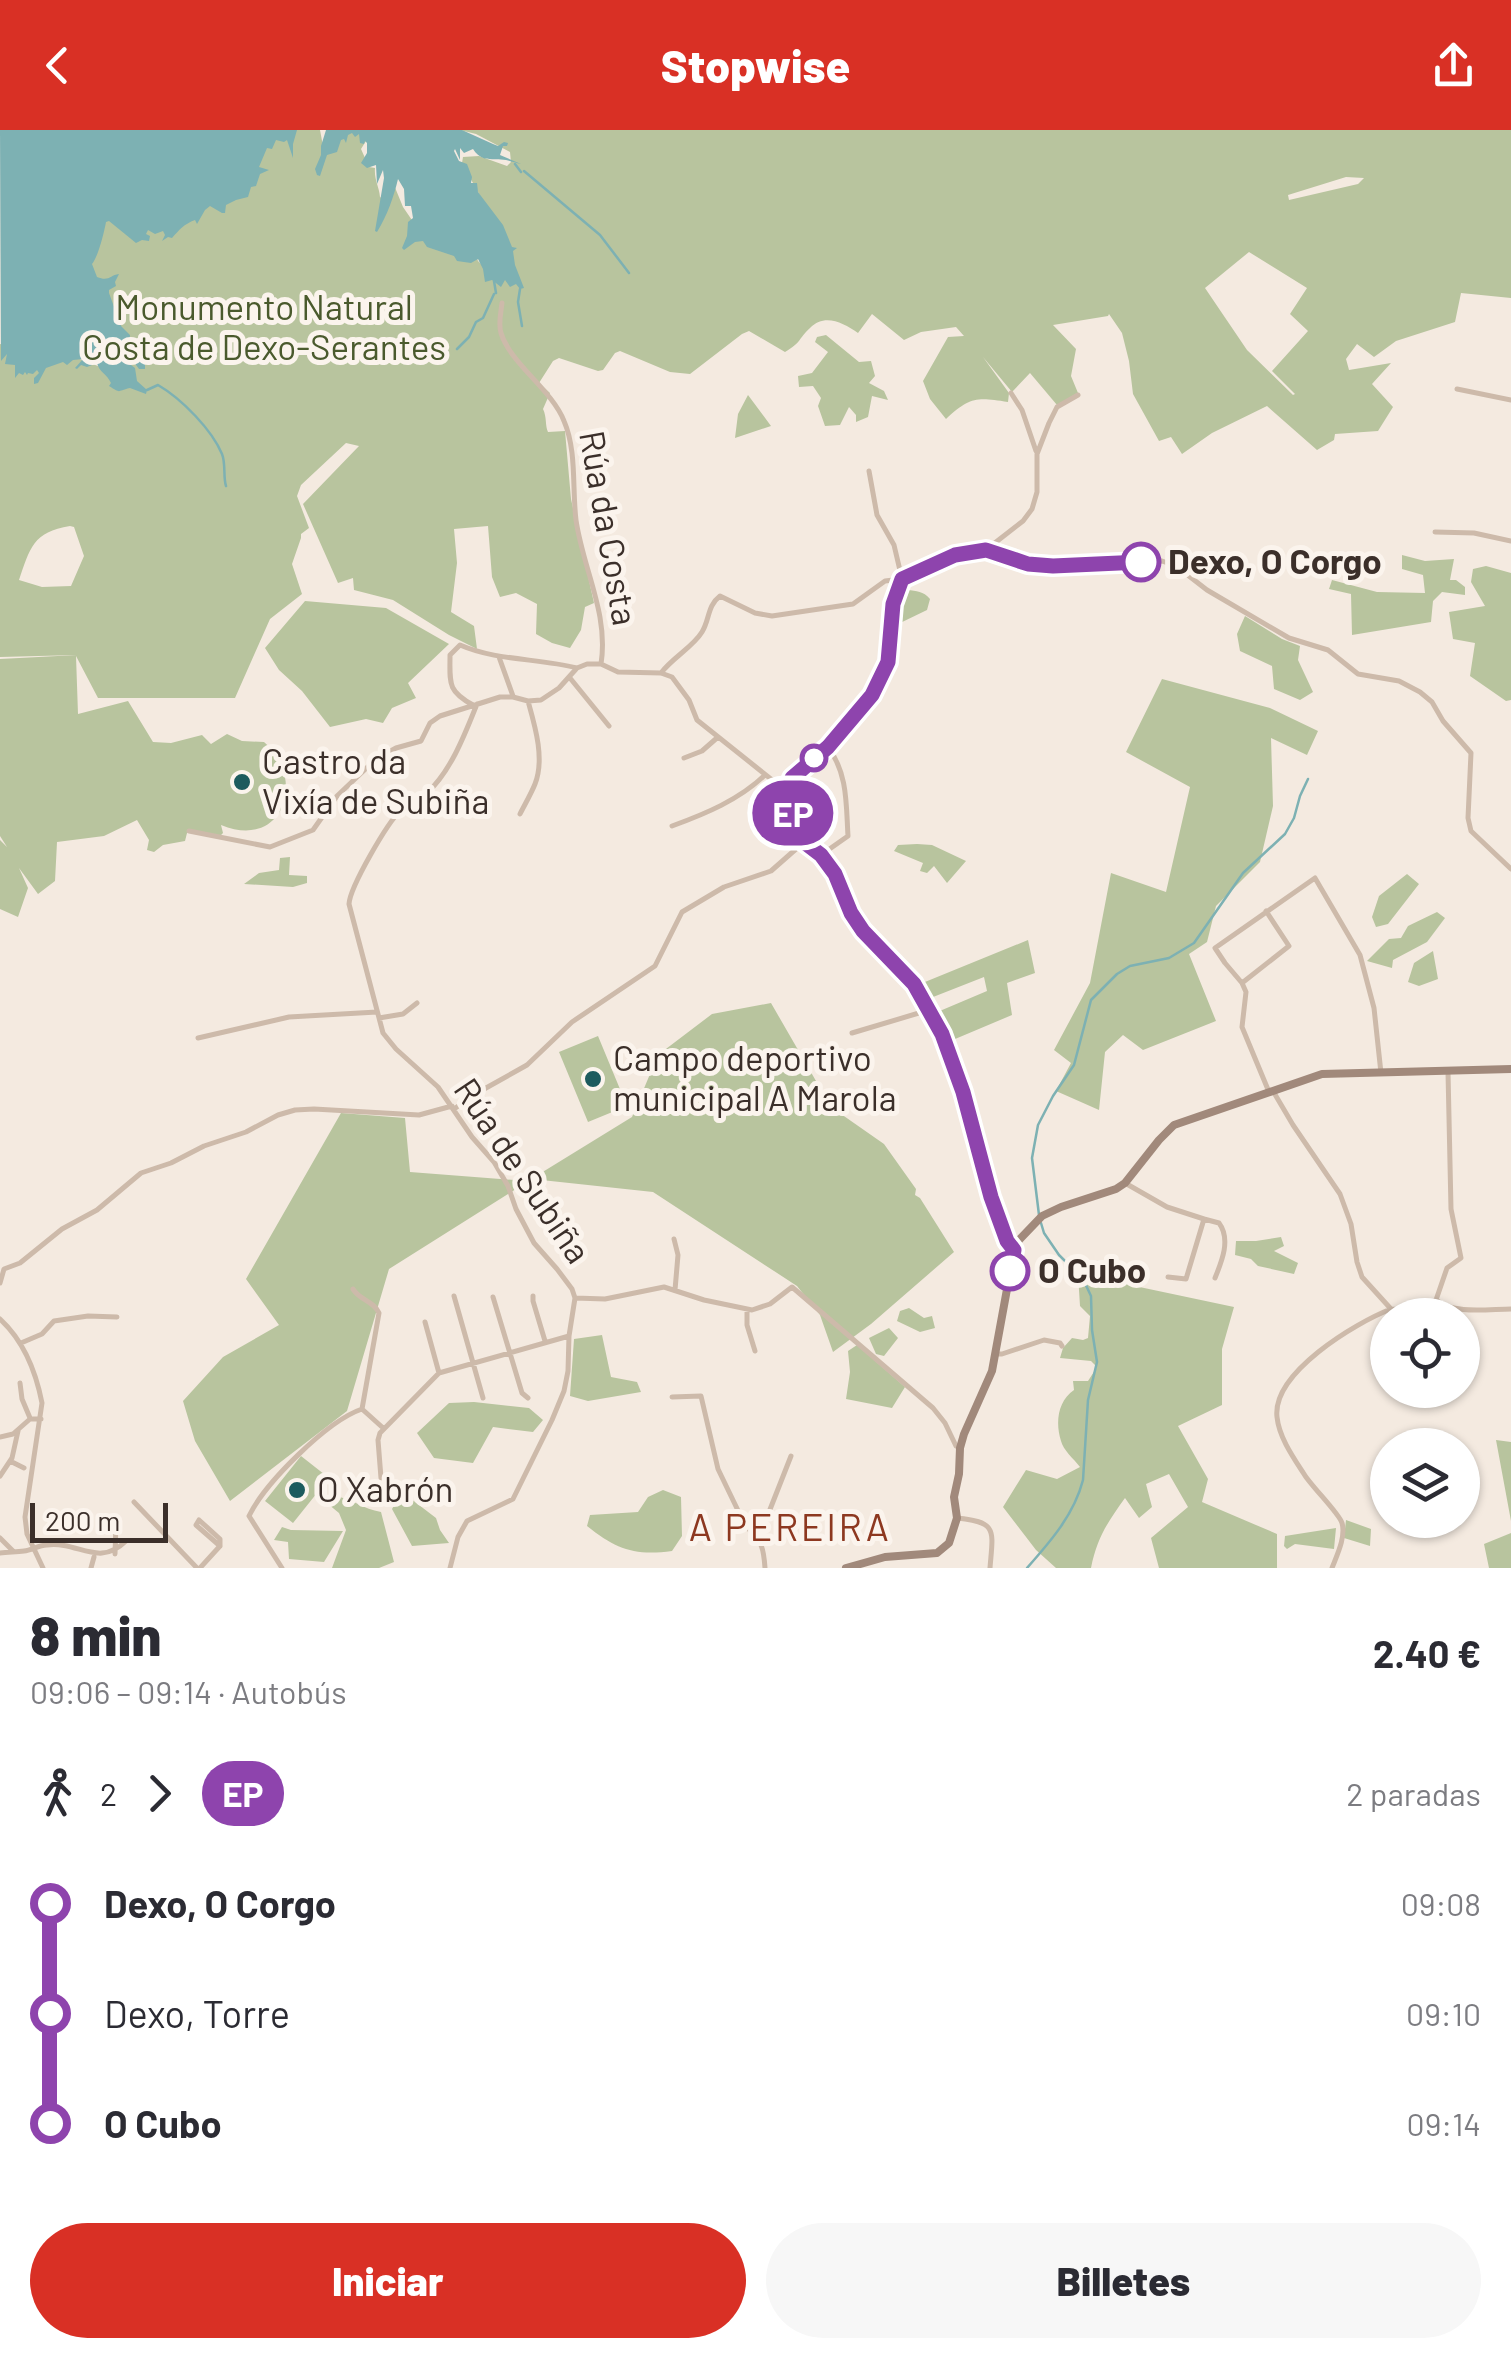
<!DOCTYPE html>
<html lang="es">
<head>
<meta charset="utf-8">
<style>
  body { margin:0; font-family:Barlow,sans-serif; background:#f7f7f7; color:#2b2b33; height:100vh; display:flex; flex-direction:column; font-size:38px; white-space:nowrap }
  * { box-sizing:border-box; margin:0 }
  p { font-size:32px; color:#7c7c81 }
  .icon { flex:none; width:55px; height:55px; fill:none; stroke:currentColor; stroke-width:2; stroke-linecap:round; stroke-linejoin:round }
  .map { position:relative; height:1438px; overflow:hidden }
  .sheet { display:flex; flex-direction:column; background:#fff; flex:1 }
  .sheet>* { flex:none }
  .badge { padding:0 20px; border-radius:32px; font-size:35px; line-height:65px }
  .fabs { position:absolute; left:1370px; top:1168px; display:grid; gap:20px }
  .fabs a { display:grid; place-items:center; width:110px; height:110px; border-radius:50%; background:#fff; box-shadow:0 2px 8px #0004; font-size:50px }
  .scale { position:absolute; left:30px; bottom:25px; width:138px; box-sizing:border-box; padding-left:10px; border:5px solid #3b2f2a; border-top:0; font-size:28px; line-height:35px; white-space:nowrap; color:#3b2f2a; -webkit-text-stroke:8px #fbf4ed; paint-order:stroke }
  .map>.badge { position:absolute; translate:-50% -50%; box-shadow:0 0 0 5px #fff }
  .legs { display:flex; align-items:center; gap:15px; height:110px; padding:0 30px; font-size:32px }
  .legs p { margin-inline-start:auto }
  .headline { display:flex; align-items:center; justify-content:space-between; height:170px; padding:0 30px }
  h1 { font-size:55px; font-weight:800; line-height:75px }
  .primary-button { display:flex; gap:20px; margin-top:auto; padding:20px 30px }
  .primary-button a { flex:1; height:115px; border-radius:60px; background:#d93025; color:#fff; font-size:40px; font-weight:800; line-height:115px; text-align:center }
  .primary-button a+a { background:#f7f7f7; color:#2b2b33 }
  ul { padding:0 30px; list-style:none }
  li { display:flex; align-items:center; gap:35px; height:110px; font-size:38px }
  li i { display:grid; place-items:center; width:15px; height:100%; margin:0 12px; background:currentColor }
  li i::after { content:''; width:25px; height:25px; margin:-12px; border:8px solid; border-radius:50%; background:#fff }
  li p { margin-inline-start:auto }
  li:first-child i { background:linear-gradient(#0000 50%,currentColor 0) }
  li:last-child i { background:linear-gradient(currentColor 50%,#0000 0) }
  header { display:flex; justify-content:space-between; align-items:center; height:130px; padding:0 30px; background:#d93025; color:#fff; font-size:45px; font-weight:800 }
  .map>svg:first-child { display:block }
</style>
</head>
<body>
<header><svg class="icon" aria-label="back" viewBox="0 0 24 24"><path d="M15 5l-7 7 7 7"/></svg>Stopwise<svg class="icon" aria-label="share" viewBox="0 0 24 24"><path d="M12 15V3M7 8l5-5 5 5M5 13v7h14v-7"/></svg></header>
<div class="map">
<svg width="1511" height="1438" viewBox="0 0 1511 1438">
  <rect width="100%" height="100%" fill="#f4eae0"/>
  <!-- green -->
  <path fill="#b8c49e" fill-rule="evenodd" d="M261,0h59l3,16 16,-16h21l6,11 -5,8 8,18 6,1c-1,12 4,18 5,29l3,2 11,-14 9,22 13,19 60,29 2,6 8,8 15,-35 -39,-71 1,-6 16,-1 28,10 4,-4 -1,-10 -34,-18 -16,-4h1051v168l-50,-5 -6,29 -59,19 -22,16 -17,-13 -11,15 3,11 42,-7 -19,21 21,23 -15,24 -43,3 -1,6 -17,10 -50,-44 -55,27 -30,21 -11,-17 -12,4 -26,-47 -4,-33 -7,-28 -13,-19 -1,2 -55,9 23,24 -5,27 7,17 -21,12 -27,-32 -18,19 -29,-35 26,36 -1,9c-32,-5 -38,-5 -62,17l-16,-20 -7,-18 25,-44 16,-1 -8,-9 -35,5 -17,8 -32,-26 -14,19c-15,-10 -33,-20 -48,-5 -12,11 -8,14 -25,24l-36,-21 -7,3 -52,40 -20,-2 -50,-21 -5,2 -12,17 -5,1 -39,-13 -6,3 -14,22 11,10 -7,16c4,8 2,17 5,23l17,-1 6,68 23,104 -9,4 -4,23 -11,18 -18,-5 -16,-9 1,-30 -21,-11 -16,4 -8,-20 -4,-51 -34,3 3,34 -6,49 23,14 3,23 -28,-14 -56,-35 -39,-10 -1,-12 -15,5 -35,-79 56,-58 -13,-3 -45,42 -4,11 12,32 -8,6v4l-9,26 10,30 -32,25 -35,79h-137l-22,-42 2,58 50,-13 25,41 18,1 31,-8 9,9 16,-10 15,7 22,1c43,36 20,109 -43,83l2,8 -3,3 -32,-7 -3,12 -22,4 -9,7 -7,-2 2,-10 -12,-20 -33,16 -47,6 -2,39 -17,13 -19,-26 9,20 -10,29 -18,-8v-69l7,7 -7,-11v-177l77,-4 -77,2v-313l67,10 36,14 -19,-92 9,-49zM1346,47l18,1 -6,6 -69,16 -1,-5zM1249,122l58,36 -17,26 18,17 -36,40 23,23 -2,1 -46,-45 -42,-62zM70,396l4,1 10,29 -13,30 -29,1 -23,-7c11,-32 14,-48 51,-54z
    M826,205l33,27 12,-1 4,15 -6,7 15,8 4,9 -16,-4 -4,21 -12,5v-7l-7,-8 -9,18 -15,1 -7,-20 3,-8 -8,-12 -14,1 -1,-11 14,-3 16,-21 -13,-10 2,-5z
    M748,265l23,31 -36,12 3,-24z
    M1402,425l23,6 29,-2 -4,21h6l9,7v8l-23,-3 -9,9 -2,21 -79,13 -1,-41 -22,-5 3,-9 45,12 48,1 -2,-18 -21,-6z
    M1486,436l25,7v127l-5,1 -36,-25 5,-33 -22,-4 -4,-27 36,-6 -14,-24 2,-13z
    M907,460c10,1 16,1 23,9l-3,11 -31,15v-26z
    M305,471l81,7 63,36 -41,39 8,15 -24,10 -9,15 -17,-4 -36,8 -28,-36 -23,-21 -14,-22z
    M1245,486l37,23 18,7 -2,14 15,32 -13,8 -26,-11 -2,-23 -32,-15 -3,-17z
    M1162,549l108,29 48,23 -11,24 -36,-17 2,68 -13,56 -44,44 -9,36 -18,12 27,67 -73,29 -20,-15 -18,17 -6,58 -43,-19 15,-28 -17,-13 36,-67 21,-110 55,19 24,-105 -64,-35z
    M917,714l15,1 34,16 -19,22 -13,-17 -7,7 -7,-2 3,-8 -29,-12 4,-6z
    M290,727l-1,18 18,1v7l-14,4 -49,-3 15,-11 20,-3 1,-12z
    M1407,744l12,10 -31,40 -12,3 -4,-10 7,-21z
    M1437,782l8,6 -18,24 -34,18 -1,8 -25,-7 22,-22 12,-1 7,-12z
    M1028,810l7,33 -28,10 5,32 -64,27 -13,-29 52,-22 -3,-14 -56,22 -8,-15z
    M1433,821l5,28 -19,7 -11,-4 6,-19z
    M771,873l60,104 53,37 32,45 -1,6 5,3 34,54 -83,72 -38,28 -13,-37 -23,-29 -144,-94 -121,-13 -143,90 -42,142 -117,90 -35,-60 -12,-40 40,-44 56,-32 -33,-46 95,-166 64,5 5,54 118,9 104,-64 26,-62 54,-41z
    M598,906l29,70 -39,16 -29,-70z
    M1281,1107l3,9 -10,5 24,12 -4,11 -36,-8 -7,-7 -16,-4 1,-14h20z
    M1078,1144l156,33 -12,42v56l-44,21 30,53 -6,23 75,32v34h-118l-8,-30 37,-31 -19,-33 -23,10 6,23 -13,11 -14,-20c-18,25 -28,40 -34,70h-35l-20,-18 -33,-43 23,-37 31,9 23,-12c-6,-8 -17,-17 -19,-26 -6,-19 -3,-40 13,-51l-1,-9h15l9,-14 -6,-6 -31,-3 3,-10 9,-10 11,2 5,-2 2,-22 -10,-10z
    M909,1178l15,10 8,-2 3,12 -15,4 -23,-11 3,-10z
    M889,1198l9,10 -14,18 -8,-2 -7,-16z
    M602,1205l9,42 26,5 4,10 -53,9 -18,-5 4,-57z
    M857,1215l48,42 -13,21 -46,-9 4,-27 -2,-21z
    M474,1272l55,6 14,12 -10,12 -40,-5 -20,36 -39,-5 -17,-25 32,-30z
    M1496,1310l15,2v79z
    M301,1326l28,22 -36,45 -28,-22z
    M663,1360l18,7 1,39 -10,15c-38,5 -56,-2 -85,-25l3,-11 48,-3 10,-15z
    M402,1362l34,26 4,12 9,13 -37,3 -20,-37z
    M335,1366c18,3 28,13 46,16l13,50 -15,6h-47l14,-38 -7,-17 -11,-9z
    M1346,1390l25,9 -1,17 -26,-8z
    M282,1397l9,3 52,1 -19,31 -35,-3 -1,-17 -14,-2z
    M1336,1398l-2,21 -39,-5 -8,5 -3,-3 1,-10z
    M1511,1403v35h-22l-5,-24z"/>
  <!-- water -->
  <path fill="#7db1b3" d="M0,0h297l-4,14v14l-6,-18 -3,2 -8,-2 -4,9 -5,-1 -8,19 10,3 -9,4 -4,12 -5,1 -3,10 -12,3 -10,5 -1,8h-3l-12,-7 -5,4 -8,14 -2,-4c-11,4 -16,10 -23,18l-4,-1 -6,4 3,-6 -2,-4 -8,3 -7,-4 -2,4 4,2 -1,5 -7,-1 -6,3 -27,-22 -3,1c-2,11 -8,35 -14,42l5,13c12,5 13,-2 22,-3l-4,8 1,4 -7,4v3l12,33 9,9 -1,10 7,-5 1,8 9,7 -3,3 2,2v9h-6l-5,-7 -3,3 4,3 2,13 10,9 -1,4 -16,-6c-14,3 -8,6 -21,-2l2,-3c-4,-9 -12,-11 -14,-20l-10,4 -6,-2 -4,4 -2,-1 8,-9 -10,1 -6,5 -4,-3 -17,6 -8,15 -4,1v-6l5,-5 -2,-3 -4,4 -5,-1 -1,2 -2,-3 -2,3 -4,-2 -4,5v-13l-10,-1 2,-10 -6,7z
    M326,0h136l31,14 5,2 6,-4 4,1 -1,3h-4l-3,9 21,9c-5,-1 -10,-3 -15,-4 -14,-3 -23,4 -33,-11l-9,4 -4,-5v12l-5,-11 -1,2 5,10 8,3 5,13 -1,6h6l1,9 25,33 9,22 5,1 -4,3 2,14 9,23 -4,1 -4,-5 -6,3 -5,-7 -4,7 -9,-7 -7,2 -2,-13 -5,-10 -7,4 -14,-2 -3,-5 -27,-9 -4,-6 -8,1 -11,8 -2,-2 5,-12 1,-14 5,-4 -2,-12h-6l-1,-17 -6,-10c-4,17 -11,37 -21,53l-2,-1 9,-53 -1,-8 -6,14 -1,-19 -9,3 -6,-5 6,-10v-10l-2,-2 -1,3 -4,-1 -1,-9 -4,3 -3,-4 -4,2 -2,8 -2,-4 -3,1 -4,12 -10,3 -7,21 -3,-1 -2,-6 6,-14v-9z"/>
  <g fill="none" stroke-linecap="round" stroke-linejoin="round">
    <!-- stream -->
    <path stroke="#7db1b3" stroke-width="2.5" d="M515,34l6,8
      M524,41l76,64 29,38
      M494,151l2,12
      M520,159l-2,13 4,24
      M457,219l12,-12 7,-15 7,-4 11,-24
      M147,260l11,-5c24,14 54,45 64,69 4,10 1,23 4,32
      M1039,1085l-7,-57 6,-33 15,-29 21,-31 17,-65 26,-26 13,-8 39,-8 25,-15 49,-70 42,-39 9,-16 6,-22 8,-17
      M1027,1438c23,-26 47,-53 56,-88l5,-80 9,-38 -5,-32 -1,-34 -8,-17 -24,-24 -15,-22 -3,-10"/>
    <!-- minor -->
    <path stroke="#cdbaaa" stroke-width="5" d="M502,173c-1,9 -4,21 -1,30 9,30 51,57 63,88 13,30 8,67 12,99 7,49 33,94 25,144
      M1457,259l54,11
      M1011,263l11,17 14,41
      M1435,402l39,1 37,8
      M987,419l36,-28 9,-12 5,-17v-38l12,-31 8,-16 21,-12
      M499,527l14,39
      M661,543c11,-15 32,-26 41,-41 8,-13 5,-26 18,-36l35,17 17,3 81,-12 32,-23 17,-2 -8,-34 -17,-30 -8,-44
      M570,548l39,48
      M473,575c-26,-14 -23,-22 -23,-50l10,-10c37,16 78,13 117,23
      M684,628l18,-7 16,-14
      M520,684c5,-10 11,-20 15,-30 10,-25 0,-58 -7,-83
      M672,696c33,-12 67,-26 93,-51
      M189,701l81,16 43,-17 24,-34 39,-37 20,-11 25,-7 9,-18 10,-7 60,-19h13l15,4 13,-1 18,-12 18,-20 10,-4h14l17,8 43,1 11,4 17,23 8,20 89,71
      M821,725l27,-19c-2,-32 0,-62 -20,-89
      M1242,853l47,-37 -23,-35
      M379,888l24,-4 14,-11
      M852,903l77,-23
      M198,908l91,-21 88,-5
      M1273,961l20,34 47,69 11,30 6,38 5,15 29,32 28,2 17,-11 11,-32 14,-10 -10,-49 -3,-137
      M1269,962l-27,-65 4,-35 -4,-9 -17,-20 -10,-15 100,-70 45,77 14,53 7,65
      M454,979l23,-16 50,-28 45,-43 83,-56 27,-54 42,-25 47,-16 33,-29
      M1125,1053l42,24 37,12 -18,60 -18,-2
      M1204,1089l15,4c12,16 3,38 -4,55
      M674,1109l4,16 -3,35
      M1014,1121l-7,-10 -16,-44 -28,-106 -21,-56 -28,-51 -51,-53 -12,-18 -16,-38 -14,-20 -17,-13 -7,-13 -9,-36 4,-15 36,-31 44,-52 17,-33 4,-59 9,-24 53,-24 30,-5 43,15 25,1 109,-5 14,5 31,24 82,48 39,12 30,24 41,7 21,11 12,10 11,19 28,32 -3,65 3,13 40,38
      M0,1153l4,-14 16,-6 42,-34 35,-19 44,-37 30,-10 33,-17 42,-14 32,-17 17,-5 19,-1 105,6 33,-9
      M353,1159c6,11 21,12 26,24l-17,96
      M454,1166l29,102
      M533,1166v5l12,40
      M493,1167l29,96 6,5
      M575,1168l30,1 59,-12 40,13 48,10 18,-6 22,-17 141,121 12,15 11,23 4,2
      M1436,1170c18,15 53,9 75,9
      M747,1180v15l8,26
      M0,1189c24,22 36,53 42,84l-17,114 2,17 16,34
      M425,1192l14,51
      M21,1213l21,-9 12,-13 34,-5 29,1
      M995,1224h7l42,-14 16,3 2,3
      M20,1253l2,16 8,19
      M672,1267l29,-1 17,73 26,54c15,20 19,16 21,45
      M362,1279l20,18
      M0,1307l13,-3 17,-15h11
      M10,1331l14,7
      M0,1346l12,-18 6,-27
      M381,1348l-3,-38 2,-7 59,-60 130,-37
      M134,1372l63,66
      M957,1388c41,4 36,12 33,50
      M199,1390l21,19v7l-24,-21z
      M757,1405l12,-23 22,-56
      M0,1408l13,13
      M0,1423c8,-1 16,-1 24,-2 8,-1 15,-6 23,-6 32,-4 51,23 79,-4
      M115,1424l1,-31
      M91,1438l3,-11
      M200,1438l20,-22
      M282,1438l-33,-52c16,-33 78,-95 113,-107
      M450,1438l8,-31 9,-16 46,-22 39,-79 12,-29 4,-20 1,-35 6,-38 -3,-9 -15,-20 -23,-26 -18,-34 -8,-23 -14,-24 -22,-25 -34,-50 -42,-38 -13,-16 -34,-129c1,-17 38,-81 52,-94 8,-8 18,-10 26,-17 24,-22 38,-59 50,-89
      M1332,1438c5,-13 14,-31 10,-45 -3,-10 -31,-37 -38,-49 -11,-17 -25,-37 -27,-57 -5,-44 78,-94 114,-108"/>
    <!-- secondary -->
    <path stroke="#a1897b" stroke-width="8" d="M846,1438l39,-11 52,-4 12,-10 8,-25 -3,-21 5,-23 1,-26 4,-14 28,-63 22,-120 5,-11 23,-24 19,-9 55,-18 9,-6 34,-43 15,-15 148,-51 189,-5"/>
  </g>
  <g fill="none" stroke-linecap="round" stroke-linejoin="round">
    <defs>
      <path id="line-1" d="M1010,1141l4,-21 -7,-9 -16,-44 -28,-105 -21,-58 -28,-50 -51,-53 -12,-18 -16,-39 -14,-19 -17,-13 -8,-14 -8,-35 4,-15 36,-31 44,-52 16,-33 5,-58 9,-25 53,-24 31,-5 42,14 25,2 88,-4"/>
    </defs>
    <!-- line-1 casing -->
    <use href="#line-1" stroke="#fff" stroke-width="22"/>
    <!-- line-1 -->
    <use href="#line-1" stroke="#8e44ad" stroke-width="15"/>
  </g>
  <!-- markers -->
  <g fill="#fff" stroke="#8e44ad" stroke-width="5">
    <circle cx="1141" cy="432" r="18"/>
    <circle cx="814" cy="628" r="12"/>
    <circle cx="1010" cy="1141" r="18"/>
  </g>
  <g fill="#1d5b5e" stroke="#fbf4ed" stroke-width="4">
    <circle cx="242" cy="652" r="10"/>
    <circle cx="593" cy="949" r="10"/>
    <circle cx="297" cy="1360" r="10"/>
  </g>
  <g text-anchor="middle" stroke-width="10" stroke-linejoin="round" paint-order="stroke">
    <!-- park labels -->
    <g font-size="35" fill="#4a5a2d" stroke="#fbf4ed">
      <text x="264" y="190">Monumento Natural<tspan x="264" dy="40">Costa de Dexo-Serantes</tspan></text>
    </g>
    <!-- street labels -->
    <g font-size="35" fill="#3b2f2a" stroke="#fbf4ed">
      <text transform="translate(608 398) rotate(80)" y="12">Rúa da Costa</text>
      <text transform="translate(522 1041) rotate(56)" y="12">Rúa de Subiña</text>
    </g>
    <!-- stop labels -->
    <g font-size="35" font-weight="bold" fill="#3b2f2a" stroke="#fbf4ed" text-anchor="start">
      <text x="1168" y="444">Dexo, O Corgo</text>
      <text x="1038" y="1153">O Cubo</text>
    </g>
    <!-- poi labels -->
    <g font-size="35" fill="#3b2f2a" stroke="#fbf4ed" text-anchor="start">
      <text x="262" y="644">Castro da<tspan x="262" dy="40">Vixía de Subiña</tspan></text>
      <text x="613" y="941">Campo deportivo<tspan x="613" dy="40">municipal A Marola</tspan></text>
      <text x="317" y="1372">O Xabrón</text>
    </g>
    <!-- neighbourhood labels -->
    <g font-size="38" letter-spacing="2.5" fill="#8d3820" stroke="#fbf4ed">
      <text x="790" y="1411">A PEREIRA</text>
    </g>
  </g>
</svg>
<div class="fabs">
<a><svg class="icon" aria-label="locate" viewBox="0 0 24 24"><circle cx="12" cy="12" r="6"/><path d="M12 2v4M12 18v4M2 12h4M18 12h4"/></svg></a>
<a><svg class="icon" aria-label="layers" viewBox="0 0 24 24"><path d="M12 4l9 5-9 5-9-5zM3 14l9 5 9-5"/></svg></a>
</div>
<div class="scale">200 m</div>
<b class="badge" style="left:793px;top:683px;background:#8e44ad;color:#fff">EP</b>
</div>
<section class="sheet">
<div class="headline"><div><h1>8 min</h1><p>09:06 – 09:14 · Autobús</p></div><b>2.40 €</b></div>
<div class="legs"><svg class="icon" aria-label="walk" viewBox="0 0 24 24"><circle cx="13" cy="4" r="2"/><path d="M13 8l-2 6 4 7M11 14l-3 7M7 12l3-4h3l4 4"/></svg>2<svg class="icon" aria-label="forward" viewBox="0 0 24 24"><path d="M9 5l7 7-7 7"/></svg><b class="badge" style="background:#8e44ad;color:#fff">EP</b><p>2 paradas</p></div>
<ul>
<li><i style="color:#8e44ad"></i><b>Dexo, O Corgo</b><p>09:08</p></li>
<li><i style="color:#8e44ad"></i><span>Dexo, Torre</span><p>09:10</p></li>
<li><i style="color:#8e44ad"></i><b>O Cubo</b><p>09:14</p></li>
</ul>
<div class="primary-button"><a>Iniciar</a><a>Billetes</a></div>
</section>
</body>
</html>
